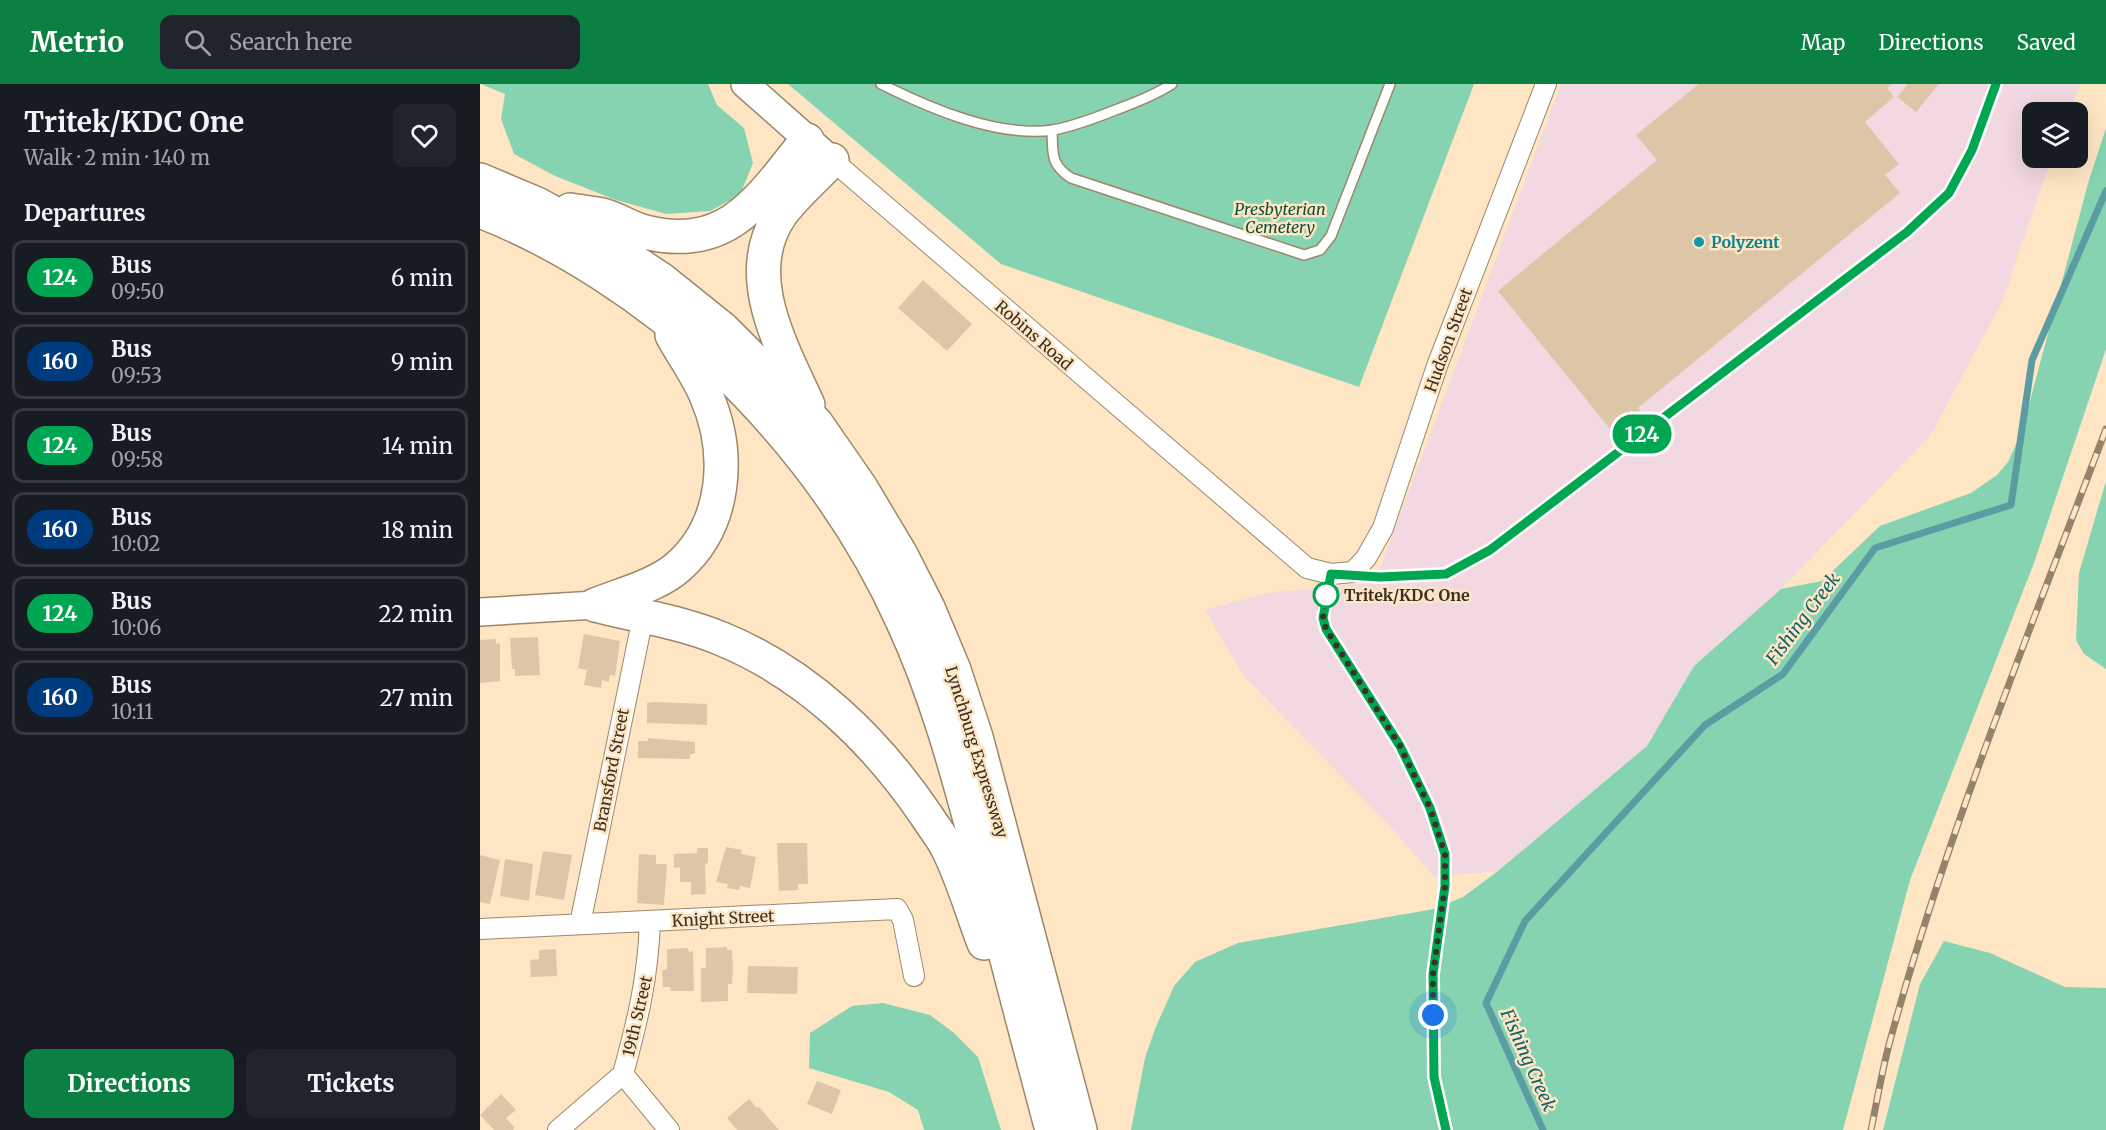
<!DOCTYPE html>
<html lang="en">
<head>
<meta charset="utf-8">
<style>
  body { margin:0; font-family:Merriweather,serif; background:#20242c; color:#f1f3f6; height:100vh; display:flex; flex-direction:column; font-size:22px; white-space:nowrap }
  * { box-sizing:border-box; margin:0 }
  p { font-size:20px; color:#9ea1a6 }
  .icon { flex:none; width:33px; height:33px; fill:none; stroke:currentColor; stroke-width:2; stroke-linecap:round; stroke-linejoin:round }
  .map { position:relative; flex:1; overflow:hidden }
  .panel { display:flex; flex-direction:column; background:#171b24; width:480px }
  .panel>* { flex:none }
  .badge { padding:0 12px; border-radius:20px; font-size:21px; line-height:39px }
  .controls { position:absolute; left:1542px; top:18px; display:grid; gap:12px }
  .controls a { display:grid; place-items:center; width:66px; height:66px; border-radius:12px; background:#171b24; box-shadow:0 6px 24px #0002; font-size:30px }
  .you { position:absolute; width:30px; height:30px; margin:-15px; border:4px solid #fff; border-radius:50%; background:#1a73e8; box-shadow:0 0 0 9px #1a73e833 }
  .map>.badge { position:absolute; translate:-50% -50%; box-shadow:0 0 0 3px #fff }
  h2 { padding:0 24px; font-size:22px; line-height:54px }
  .round { display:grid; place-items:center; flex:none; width:63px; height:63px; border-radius:12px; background:#20242c }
  .headline { display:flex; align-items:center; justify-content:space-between; height:102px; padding:0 24px }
  h1 { font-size:28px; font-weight:700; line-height:45px }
  .button { display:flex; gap:12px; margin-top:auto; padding:12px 24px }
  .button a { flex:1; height:69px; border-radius:12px; background:#0b8043; color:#fff; font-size:24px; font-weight:700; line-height:69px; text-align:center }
  .button a+a { background:#20242c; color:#f1f3f6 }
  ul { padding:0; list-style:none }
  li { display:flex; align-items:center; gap:18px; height:75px; margin:0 12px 9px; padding:0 12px; border:3px solid #363941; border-radius:12px }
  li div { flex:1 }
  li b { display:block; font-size:22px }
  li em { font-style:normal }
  li .badge { min-width:66px; font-weight:700; text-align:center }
  header { display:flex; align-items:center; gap:36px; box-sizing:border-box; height:84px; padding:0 30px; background:#0b8043; color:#fff }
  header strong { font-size:28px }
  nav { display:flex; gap:33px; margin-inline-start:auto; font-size:21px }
  .search { width:420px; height:54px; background:#20242c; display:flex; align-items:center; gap:15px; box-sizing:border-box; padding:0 21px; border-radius:12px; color:#9ea1a6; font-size:22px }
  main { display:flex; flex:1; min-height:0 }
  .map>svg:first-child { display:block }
</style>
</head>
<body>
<header>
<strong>Metrio</strong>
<div class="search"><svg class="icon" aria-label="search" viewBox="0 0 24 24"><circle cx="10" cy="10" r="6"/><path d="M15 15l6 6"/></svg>Search here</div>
<nav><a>Map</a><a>Directions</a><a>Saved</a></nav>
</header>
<main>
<section class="panel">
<div class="headline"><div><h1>Tritek/KDC One</h1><p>Walk · 2 min · 140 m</p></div><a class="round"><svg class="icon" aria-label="heart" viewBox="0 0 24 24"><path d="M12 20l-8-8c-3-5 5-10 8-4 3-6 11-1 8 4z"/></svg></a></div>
<h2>Departures</h2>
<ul>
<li><span class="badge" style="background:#00a651;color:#fff">124</span><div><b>Bus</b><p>09:50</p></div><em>6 min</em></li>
<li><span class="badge" style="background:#003b80;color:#fff">160</span><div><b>Bus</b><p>09:53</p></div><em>9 min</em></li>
<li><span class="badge" style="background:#00a651;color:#fff">124</span><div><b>Bus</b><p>09:58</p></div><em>14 min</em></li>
<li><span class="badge" style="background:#003b80;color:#fff">160</span><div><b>Bus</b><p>10:02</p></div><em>18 min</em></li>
<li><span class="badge" style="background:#00a651;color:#fff">124</span><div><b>Bus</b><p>10:06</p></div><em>22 min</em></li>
<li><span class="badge" style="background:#003b80;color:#fff">160</span><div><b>Bus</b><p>10:11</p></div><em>27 min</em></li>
</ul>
<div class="button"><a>Directions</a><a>Tickets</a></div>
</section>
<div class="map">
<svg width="1626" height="1046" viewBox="0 0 1626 1046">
  <rect width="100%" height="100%" fill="#fee6c5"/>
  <!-- industrial -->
  <path fill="#f2d8e0" d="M1081,0h520l-12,28h-37v46h19l-48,142 -73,136 -149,153 -87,77 -47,80 -149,125 -64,6 -46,-53 -144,-148 -39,-66 63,-17 107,-11z"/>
  <!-- green -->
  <path fill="#85d3b1" d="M1,0h227l9,21 27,23 9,35 -13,32 -30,16 -44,3 -50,-14 -61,-24 -41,-22 -13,-35 4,-25z
    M308,0h686l-115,303 -358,-123z
    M1626,44v221l-72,214 -124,317 -67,250h-712l14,-72 10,-29 19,-43 21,-24 43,-19 196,-34 29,-12 35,-26 149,-125 47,-80 87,-77 41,-8 58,-55 91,-33 26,-18 11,-13 14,-31 67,-251z
    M1626,397v188l-22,-15 -8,-14 3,-67z
    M1464,857l46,12 75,34 41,1v142h-223l37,-146z
    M403,919l47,12 24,18 24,24 23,73h-77l-6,-20 -29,-18 -80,-24 1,-35 42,-27z"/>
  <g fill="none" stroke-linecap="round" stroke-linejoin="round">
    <!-- stream -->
    <path stroke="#5a9ca1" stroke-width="7" d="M1063,1046l-57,-127 39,-82 180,-196 78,-51 92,-126 136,-43 21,-145 74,-169"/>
  </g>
  <!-- building -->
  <path fill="#ddc6a7" d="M1219,0h193l-5,4 7,9 -29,25 34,42 -14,11 15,18 -262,215 9,11 -27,22 -122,-150 159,-131 -21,-25z
    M1428,0h31l-23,28 -19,-15z
    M443,196l49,44 -25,27 -49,-43z
    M104,550l36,7 -5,35 -5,-1 -1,7 -7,-2 -1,8 -17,-3 3,-15 -9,-2z
    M58,553l2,38 -25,1v-7h-3l-2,-31z
    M16,555v5l4,-1v38l-20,2v-43z
    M174,618l53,2v21l-60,-2v-20z
    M168,654l47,4v11l-5,2v4l-52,-1v-17h10z
    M297,759h30l1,41h-10v6l-19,1z
    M246,763l16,3 -1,4 15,3 -6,31 -10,-2 -1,4 -12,-2 1,-4 -12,-2z
    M217,764h11v15l-3,1 1,30 -15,1v-13h-11v-15l-6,1v-14l23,-1z
    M63,767l29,4 -8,45 -29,-5z
    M159,770l17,1v9h11l-3,41 -27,-2z
    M0,771l20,5 -10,44 -10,-2z
    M25,775l28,5 -4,37 -29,-5z
    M247,863v3h5l1,19 -1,15h-4v17l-27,1v-34h5v-20z
    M208,864l1,4 4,-1 1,40h-23l-1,-4h-7l-1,-17 5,-1v-20z
    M76,865l1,27 -26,1 -1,-17 9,-1v-9z
    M268,882l50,1 -1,27 -50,-1z
    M337,997l24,9 -9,24 -25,-10z
    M21,1010l15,16 -10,8 9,10 -2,2h-19l-14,-15z
    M269,1015l8,9 2,-1 20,23h-42l-10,-12z"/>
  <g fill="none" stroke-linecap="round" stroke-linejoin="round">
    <defs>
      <path id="service" d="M401,0c48,24 117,54 172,46 22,-4 45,-13 65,-21 19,-7 37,-14 54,-25
        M572,46c1,24 -2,34 19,48l233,77 16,-5 11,-14 59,-152
        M854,490h-3c-5,18 -11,36 -5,55l74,117 30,62 15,46v32l-12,88v103l13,53
        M870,491l30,2 66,-3 44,-24 417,-318 42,-39 24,-43 23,-66"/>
      <path id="minor" d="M352,76l475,408 24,6 22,-2 13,-14 17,-30 54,-162 109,-282
        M170,837c-2,57 -12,98 -27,153l46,56
        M100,840l63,-307
        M0,845l417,-20 6,11 11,56
        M78,1046l65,-56"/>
      <path id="secondary" d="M265,0l78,69
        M0,528l115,-7"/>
      <path id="motorway" d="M0,96l57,24 60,33 65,43 61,49 93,94 45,65 40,67 27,53 26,62 22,67 104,393
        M90,126c11,2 22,3 32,5 15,4 28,13 43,17 84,21 116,-35 162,-92
        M0,127c83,32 169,89 234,150 79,75 144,161 189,261 37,80 58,165 81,249 22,86 45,173 68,259
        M328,321c-26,-58 -69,-131 -27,-191 14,-19 34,-36 51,-54
        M115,521c43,11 87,17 127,34 85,35 153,101 204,176 7,11 16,22 22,34 15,30 24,63 36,94
        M115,521c25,-10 63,-20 83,-38 49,-43 53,-115 28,-172 -9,-21 -23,-40 -34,-60"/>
    </defs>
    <!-- service casing -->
    <use href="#service" stroke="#9d8769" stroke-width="12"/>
    <!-- minor casing -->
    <use href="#minor" stroke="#9d8769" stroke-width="22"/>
    <!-- secondary casing -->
    <use href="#secondary" stroke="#9d8769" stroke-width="30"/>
    <!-- motorway casing -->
    <use href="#motorway" stroke="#9d8769" stroke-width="36"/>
    <!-- service -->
    <use href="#service" stroke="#fff" stroke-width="9"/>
    <!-- minor -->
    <use href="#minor" stroke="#fff" stroke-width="20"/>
    <!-- secondary -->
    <use href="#secondary" stroke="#fff" stroke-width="27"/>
    <!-- motorway -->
    <use href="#motorway" stroke="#fff" stroke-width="33"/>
    <defs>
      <path id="rail" d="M1391,1046c6,-29 11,-60 19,-89 57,-209 140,-410 216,-612"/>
    </defs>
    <!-- rail casing -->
    <use href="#rail" stroke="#93836d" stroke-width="7"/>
    <!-- rail -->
    <use href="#rail" stroke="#fee6c5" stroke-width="4.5" stroke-dasharray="14" stroke-linecap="butt"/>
  </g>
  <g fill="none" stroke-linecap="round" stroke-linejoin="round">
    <defs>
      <path id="line" d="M966,1046l-12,-53 -1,-103 12,-88v-32l-15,-46 -30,-62 -74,-117 -3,-11 8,-44 49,3 66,-3 44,-24 417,-318 42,-39 23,-43 24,-66"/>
    </defs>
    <!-- line casing -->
    <use href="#line" stroke="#fff" stroke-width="14"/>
    <!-- line -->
    <use href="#line" stroke="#00a651" stroke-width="9"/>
    <!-- walk -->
    <path stroke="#3a3024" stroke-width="6" stroke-dasharray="0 10.8" d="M846,511l-3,23 3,11 74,117 30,62 15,46v32l-12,88v41"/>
  </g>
  <!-- markers -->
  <circle fill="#0f9aa8" stroke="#fee6c5" stroke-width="2" cx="1219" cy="158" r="6"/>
  <circle fill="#fff" stroke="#00a651" stroke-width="3" cx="846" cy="511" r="12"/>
  <g text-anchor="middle" stroke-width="5" stroke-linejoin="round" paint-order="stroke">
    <!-- park labels -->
    <g font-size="16" font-style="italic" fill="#0c4e38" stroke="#fee6c5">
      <text x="800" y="131">Presbyterian<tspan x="800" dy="18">Cemetery</tspan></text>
    </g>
    <!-- culture labels -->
    <g font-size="16" font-weight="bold" fill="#0d838f" stroke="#fee6c5" text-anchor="start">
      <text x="1231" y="164">Polyzent</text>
    </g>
    <!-- street labels -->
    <g font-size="16" fill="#3a3024" stroke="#fee6c5">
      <text transform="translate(554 251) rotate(41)" y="6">Robins Road</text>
      <text transform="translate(968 256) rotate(-70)" y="6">Hudson Street</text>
      <text transform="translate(497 668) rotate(73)" y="6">Lynchburg Expressway</text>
      <text transform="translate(131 686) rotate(-79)" y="6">Bransford Street</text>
      <text transform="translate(243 834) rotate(-3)" y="6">Knight Street</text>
      <text transform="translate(157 932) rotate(-77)" y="6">19th Street</text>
    </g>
    <!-- stop labels -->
    <g font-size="16" font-weight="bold" fill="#3a3024" stroke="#fee6c5" text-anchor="start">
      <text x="864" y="517">Tritek/KDC One</text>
    </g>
    <!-- water labels -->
    <g font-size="18" font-style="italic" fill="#0e626c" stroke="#fee6c5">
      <text transform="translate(1323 535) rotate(-53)" y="6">Fishing Creek</text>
      <text transform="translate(1048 976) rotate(66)" y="6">Fishing Creek</text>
    </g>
  </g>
</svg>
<div class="controls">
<a><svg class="icon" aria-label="layers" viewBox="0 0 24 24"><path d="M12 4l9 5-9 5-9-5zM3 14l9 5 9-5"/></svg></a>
</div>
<div class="you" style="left:953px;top:931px"></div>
<b class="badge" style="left:1162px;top:350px;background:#00a651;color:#fff">124</b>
</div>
</main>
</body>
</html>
